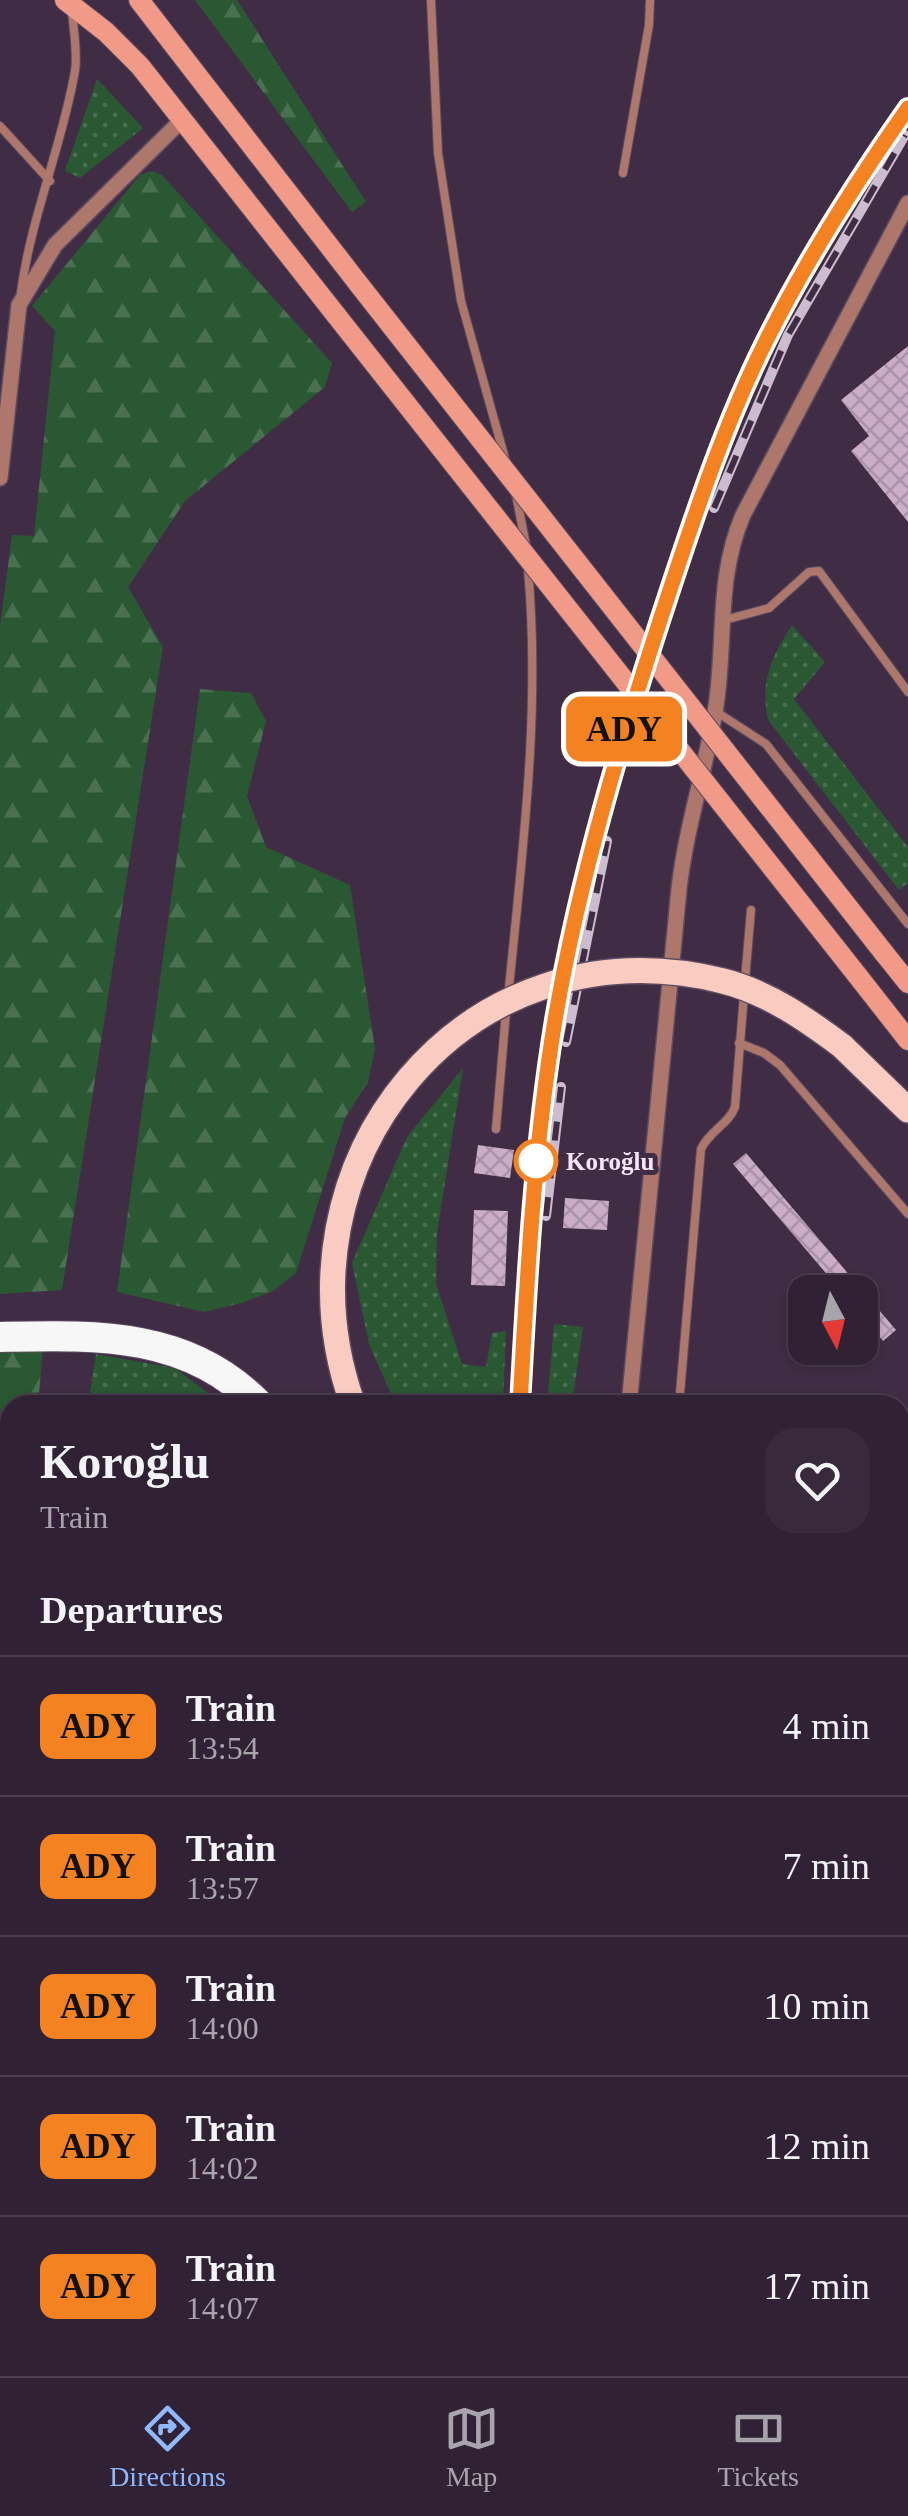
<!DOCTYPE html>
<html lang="en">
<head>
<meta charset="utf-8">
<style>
  body { margin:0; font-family:"Times New Roman",serif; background:#382a3c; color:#f1f3f6; height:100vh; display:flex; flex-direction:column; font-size:38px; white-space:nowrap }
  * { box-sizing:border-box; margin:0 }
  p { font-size:32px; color:#a8a4ac }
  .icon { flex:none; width:55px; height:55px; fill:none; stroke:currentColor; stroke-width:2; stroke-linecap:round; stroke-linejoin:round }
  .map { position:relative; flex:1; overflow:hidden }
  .drawer { position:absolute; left:0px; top:1395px; width:910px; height:982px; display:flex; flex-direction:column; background:#302234; border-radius:30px 30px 0 0; box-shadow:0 2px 8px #0004,0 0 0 2px #4b3f4f }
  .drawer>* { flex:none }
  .badge { padding:0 20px; border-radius:15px; font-size:35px; line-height:65px }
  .needle { width:65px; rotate:173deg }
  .tools { position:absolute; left:788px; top:1275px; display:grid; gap:20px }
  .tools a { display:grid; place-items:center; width:90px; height:90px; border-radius:20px; background:#302234; box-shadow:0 2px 8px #0004,0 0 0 2px #4b3f4f; font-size:50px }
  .map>.badge { position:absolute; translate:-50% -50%; box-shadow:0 0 0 5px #fff }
  h2 { padding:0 40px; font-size:38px; line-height:90px }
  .round { display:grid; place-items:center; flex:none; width:105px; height:105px; border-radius:30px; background:#382a3c }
  .head { display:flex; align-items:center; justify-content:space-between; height:170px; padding:0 40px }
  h1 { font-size:48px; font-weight:700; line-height:75px }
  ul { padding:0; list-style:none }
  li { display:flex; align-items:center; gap:30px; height:140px; padding:0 40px; border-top:2px solid #4b3f4f }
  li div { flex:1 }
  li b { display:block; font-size:38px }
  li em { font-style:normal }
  li .badge { min-width:110px; font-weight:700; text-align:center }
  .tab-bar { display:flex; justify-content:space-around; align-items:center; height:140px; border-top:2px solid #4b3f4f; background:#302234; font-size:28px; color:#a8a4ac }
  .tab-bar a { display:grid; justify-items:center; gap:5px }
  .tab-bar .selected { color:#8eb9fd }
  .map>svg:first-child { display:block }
</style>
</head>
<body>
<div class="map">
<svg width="908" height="2376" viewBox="0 0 908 2376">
  <defs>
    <pattern id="grass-dots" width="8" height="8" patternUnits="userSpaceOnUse" patternTransform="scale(2.5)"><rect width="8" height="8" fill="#295833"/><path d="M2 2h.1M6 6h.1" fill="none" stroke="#487051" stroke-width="1.8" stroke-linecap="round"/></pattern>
    <pattern id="forest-firs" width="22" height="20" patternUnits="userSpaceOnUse" patternTransform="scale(2.5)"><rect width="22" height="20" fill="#295833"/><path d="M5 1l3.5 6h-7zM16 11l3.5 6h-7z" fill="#487051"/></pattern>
    <pattern id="building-cross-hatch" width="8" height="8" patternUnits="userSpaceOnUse" patternTransform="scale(2.5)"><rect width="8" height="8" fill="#cbadc7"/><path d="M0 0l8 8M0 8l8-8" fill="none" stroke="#aa93a8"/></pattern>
  </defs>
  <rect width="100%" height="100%" fill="#402d45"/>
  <!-- grass -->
  <path fill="url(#grass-dots)" d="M97,79l46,49 -63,50 -15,-7z
    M792,625l33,37 -31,37 114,148v36l-9,7 -131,-170c-8,-39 3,-62 24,-95z
    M463,1068l-26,165 -1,51 26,80 24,3 6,-34 14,-2 -3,74h-107l-27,-61 -17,-81 55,-126z
    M554,1324l29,3 -11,78h-25z
    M96,1354l79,14 49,37h-136z
    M900,2281l8,14v73l-37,8h-40l6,-8h63z
    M455,2368h147l-4,8h-142z"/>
  <!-- forest -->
  <path fill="url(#forest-firs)" d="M195,0h42l129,202 -14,10z
    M152,171l10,4 170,188 -7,24 -140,114 -57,86 35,60 -101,643 -62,4v-668l12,-91 22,1 21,-205 -23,-25 108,-131z
    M200,689l51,4 15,28 -19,75 19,51 84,38 25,164 -7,33 -23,36 -49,155 -23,18 -31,12 -38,9 -87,-20z
    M43,1348l-5,57h-28v37l-10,-1v-92z
    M10,2147v221h253l-4,8h-259v-201z
    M304,2368h95l-3,8h-97z"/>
  <!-- building -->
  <path fill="url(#building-cross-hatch)" d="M908,346v176l-57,-71 18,-15 -28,-36z
    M478,1145l36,5 -4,28 -36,-5z
    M746,1153l150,177 -13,11 -23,-27v-22h-18l-109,-128z
    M565,1198l44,3 -2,29 -44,-2z
    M474,1210l34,1 -3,75 -34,-1z"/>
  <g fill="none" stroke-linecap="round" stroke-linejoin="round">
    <defs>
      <path id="service" d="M431,0l7,153 23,148 45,161
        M0,126l50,55
        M623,173l26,-148 1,-25
        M21,292c10,-75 41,-146 54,-221 3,-19 -2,-43 -3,-62
        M516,495l10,50
        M721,621l48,-13 40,-36 10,-1 89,121
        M715,711l51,33 142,180
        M745,980l6,-70
        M508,998c14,-144 33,-285 20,-429
        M739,1043l25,10 16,12 128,149
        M496,1129l10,-117
        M679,1405l22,-256c8,-18 28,-25 34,-42l9,-113"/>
      <path id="minor" d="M0,478l19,-173 36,-60 128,-126
        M629,1405l50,-516c7,-62 27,-121 37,-183 10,-65 0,-128 27,-191l165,-312
        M0,1689l10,12
        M0,1845l10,-98"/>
      <path id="secondary" d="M65,0l41,32 34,34 196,249
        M139,0l218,282
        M884,953l24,30
        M857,975l51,65
        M900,1817l8,-6
        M900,1926l8,-8
        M900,2259l8,-10
        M618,2376l4,-8
        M810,2376l5,-8"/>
      <path id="primary" d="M842,1046l66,64
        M0,1462l10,1
        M0,1501l10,2
        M900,1907l8,-11
        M900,2121l8,10
        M428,2368v8"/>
      <path id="trunk" d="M900,1976l8,-9
        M900,2059l8,-11
        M675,2376l4,-8"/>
      <path id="motorway" d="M0,1337c94,-2 188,-6 259,68
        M900,2201l8,-8
        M512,2368l2,8
        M754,2376l6,-8"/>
    </defs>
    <!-- service casing -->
    <use href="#service" stroke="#5d4b61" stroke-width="10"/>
    <!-- minor casing -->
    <use href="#minor" stroke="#5d4b61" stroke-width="18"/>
    <!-- secondary casing -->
    <use href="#secondary" stroke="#5d4b61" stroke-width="22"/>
    <!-- primary casing -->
    <use href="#primary" stroke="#5d4b61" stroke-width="28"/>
    <!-- trunk casing -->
    <use href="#trunk" stroke="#5d4b61" stroke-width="30"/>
    <!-- motorway casing -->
    <use href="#motorway" stroke="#5d4b61" stroke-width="32"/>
    <!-- service -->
    <use href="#service" stroke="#ae776b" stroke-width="8"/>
    <!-- minor -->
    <use href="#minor" stroke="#ae776b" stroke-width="15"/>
    <!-- secondary -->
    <use href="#secondary" stroke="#f19a88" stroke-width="20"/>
    <!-- primary -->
    <use href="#primary" stroke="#f9cbc1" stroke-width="25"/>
    <!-- trunk -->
    <use href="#trunk" stroke="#f8e1dc" stroke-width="28"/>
    <!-- motorway -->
    <use href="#motorway" stroke="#f7f7f7" stroke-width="30"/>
    <defs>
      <path id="rail" d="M714,508l74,-173 117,-200
        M566,1042l41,-201
        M546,1216l15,-129
        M520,1405c7,-128 14,-258 35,-385 24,-143 65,-279 111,-417 29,-87 58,-180 100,-262 40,-80 91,-159 142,-233
        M272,2376l5,-8"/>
    </defs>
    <!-- rail casing -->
    <use href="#rail" stroke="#cbbdcf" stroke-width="10"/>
    <!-- rail -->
    <use href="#rail" stroke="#402d45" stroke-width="6" stroke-dasharray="19" stroke-linecap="butt"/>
    <defs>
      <path id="secondary-bridge" d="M357,282l527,671
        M336,315l521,660"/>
      <path id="primary-bridge" d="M353,1405c-86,-241 112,-488 370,-424 44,11 83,38 119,65"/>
    </defs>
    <!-- secondary-bridge casing -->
    <use href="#secondary-bridge" stroke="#5d4b61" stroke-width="22" stroke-linecap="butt"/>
    <!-- primary-bridge casing -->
    <use href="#primary-bridge" stroke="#5d4b61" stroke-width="28" stroke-linecap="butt"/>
    <!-- secondary-bridge -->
    <use href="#secondary-bridge" stroke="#f19a88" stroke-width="20"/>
    <!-- primary-bridge -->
    <use href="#primary-bridge" stroke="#f9cbc1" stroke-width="25"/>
  </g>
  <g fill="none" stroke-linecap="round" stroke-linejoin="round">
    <defs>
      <path id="line" d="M520,1405c7,-128 14,-258 35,-385 25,-146 67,-284 113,-424 28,-85 58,-175 98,-255 40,-80 90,-159 142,-233"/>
    </defs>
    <!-- line casing -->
    <use href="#line" stroke="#fff" stroke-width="22"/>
    <!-- line -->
    <use href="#line" stroke="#f58220" stroke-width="15"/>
  </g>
  <!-- markers -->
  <circle fill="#fff" stroke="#f58220" stroke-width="5" cx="536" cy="1161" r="20"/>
  <g text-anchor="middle" stroke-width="10" stroke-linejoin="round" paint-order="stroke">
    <!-- stop labels -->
    <g font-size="25" font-weight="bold" fill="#f3e7f7" stroke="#402d45" text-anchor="start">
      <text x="566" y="1170">Koroğlu</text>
    </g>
  </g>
</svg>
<div class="tools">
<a><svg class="needle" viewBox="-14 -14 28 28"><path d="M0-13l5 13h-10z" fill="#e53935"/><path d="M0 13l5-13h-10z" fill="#a8a4ac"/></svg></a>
</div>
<b class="badge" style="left:624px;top:729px;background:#f58220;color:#111">ADY</b>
<section class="drawer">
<div class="head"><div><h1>Koroğlu</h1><p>Train</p></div><a class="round"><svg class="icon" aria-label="heart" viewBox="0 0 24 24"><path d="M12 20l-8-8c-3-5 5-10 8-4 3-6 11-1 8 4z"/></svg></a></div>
<h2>Departures</h2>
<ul>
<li><span class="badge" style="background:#f58220;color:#111">ADY</span><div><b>Train</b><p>13:54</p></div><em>4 min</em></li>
<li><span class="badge" style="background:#f58220;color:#111">ADY</span><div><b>Train</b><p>13:57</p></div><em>7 min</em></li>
<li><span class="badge" style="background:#f58220;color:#111">ADY</span><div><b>Train</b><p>14:00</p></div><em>10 min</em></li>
<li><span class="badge" style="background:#f58220;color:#111">ADY</span><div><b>Train</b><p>14:02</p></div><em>12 min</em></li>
<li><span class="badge" style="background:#f58220;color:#111">ADY</span><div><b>Train</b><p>14:07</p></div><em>17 min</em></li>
</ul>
</section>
</div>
<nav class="tab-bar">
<a class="selected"><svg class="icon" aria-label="directions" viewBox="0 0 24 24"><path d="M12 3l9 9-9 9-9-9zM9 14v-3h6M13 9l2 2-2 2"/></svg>Directions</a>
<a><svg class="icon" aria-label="map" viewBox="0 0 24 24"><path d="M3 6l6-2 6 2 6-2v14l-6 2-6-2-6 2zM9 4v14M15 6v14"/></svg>Map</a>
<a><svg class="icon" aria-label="tickets" viewBox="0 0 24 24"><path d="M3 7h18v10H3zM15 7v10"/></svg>Tickets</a>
</nav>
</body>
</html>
